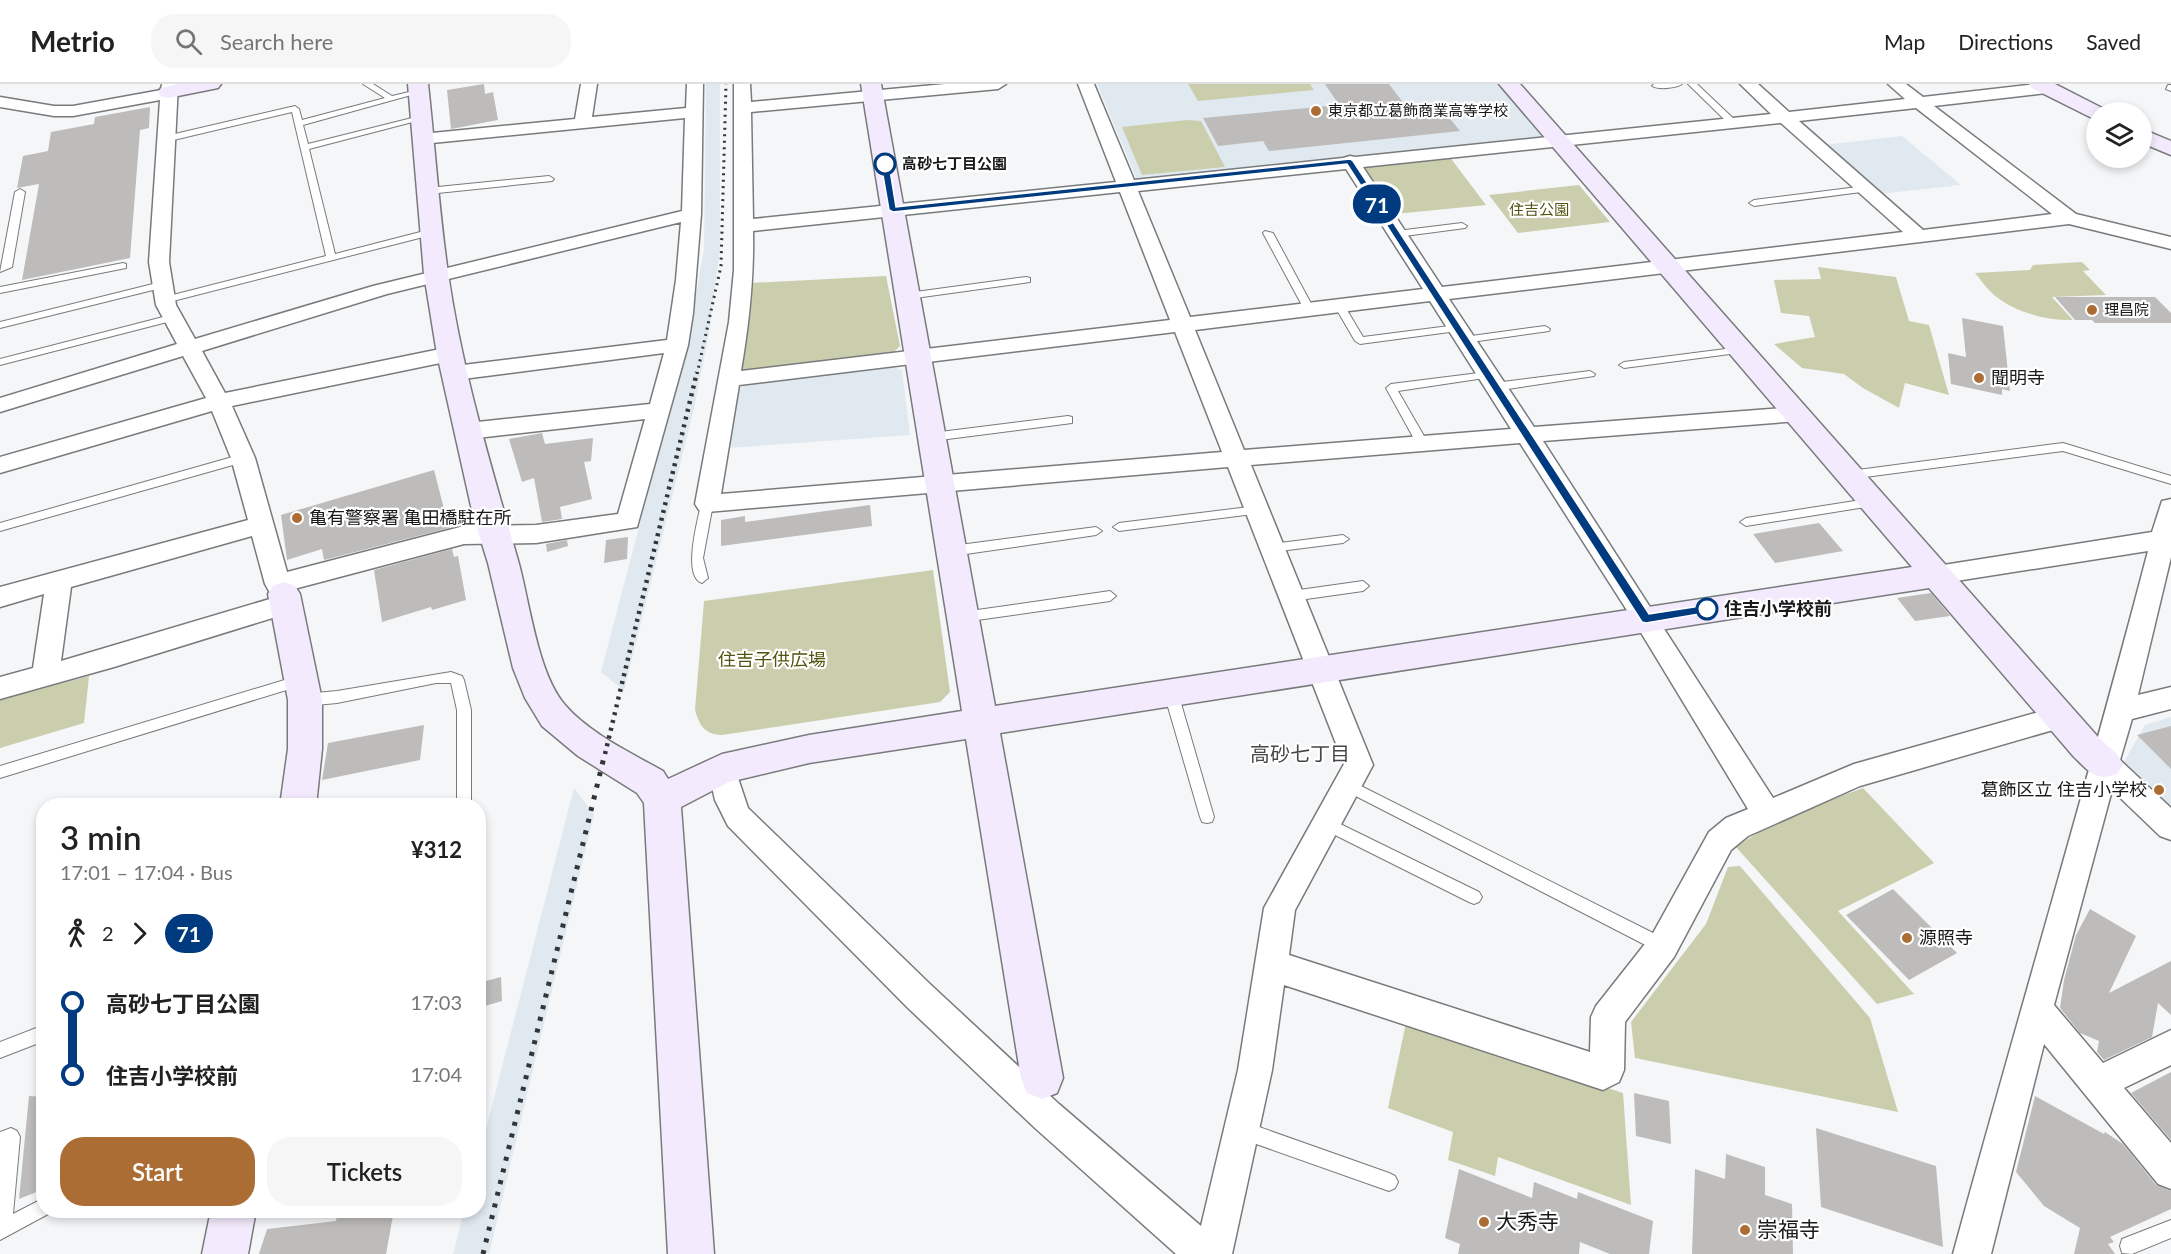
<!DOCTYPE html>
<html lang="en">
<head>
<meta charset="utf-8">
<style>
  body { margin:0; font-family:Lato,"Noto Sans JP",sans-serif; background:#f6f6f6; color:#222; height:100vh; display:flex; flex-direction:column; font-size:22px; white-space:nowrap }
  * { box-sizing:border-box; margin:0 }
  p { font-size:20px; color:#767676 }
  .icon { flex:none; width:33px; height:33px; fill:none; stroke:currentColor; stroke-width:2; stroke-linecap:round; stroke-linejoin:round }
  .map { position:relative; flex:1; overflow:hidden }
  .side { position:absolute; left:36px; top:714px; width:450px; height:420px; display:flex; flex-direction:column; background:#fff; border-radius:24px; box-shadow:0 3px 9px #0003 }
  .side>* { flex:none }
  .badge { padding:0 12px; border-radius:20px; font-size:21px; line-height:39px }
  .fabs { position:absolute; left:2086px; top:18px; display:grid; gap:12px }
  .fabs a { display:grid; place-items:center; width:66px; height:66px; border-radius:50%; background:#fff; box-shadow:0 3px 9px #0003; font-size:30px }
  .map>.badge { position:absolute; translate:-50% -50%; box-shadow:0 0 0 3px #fff }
  .legs { display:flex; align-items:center; gap:9px; height:66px; padding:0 24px; font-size:20px }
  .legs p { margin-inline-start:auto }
  .overview { display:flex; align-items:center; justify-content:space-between; height:102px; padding:0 24px }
  h1 { font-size:33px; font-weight:600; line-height:45px }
  .cta { display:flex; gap:12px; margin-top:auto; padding:12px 24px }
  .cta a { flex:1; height:69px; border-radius:24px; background:#ac6d34; color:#fff; font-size:24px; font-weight:600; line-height:69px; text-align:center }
  .cta a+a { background:#f6f6f6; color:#222 }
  ul { padding:0 24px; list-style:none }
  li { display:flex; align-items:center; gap:21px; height:72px; font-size:22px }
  li i { display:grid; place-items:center; width:9px; height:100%; margin:0 8px; background:currentColor }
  li i::after { content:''; width:15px; height:15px; margin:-8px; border:4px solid; border-radius:50%; background:#fff }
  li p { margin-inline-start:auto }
  li:first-child i { background:linear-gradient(#0000 50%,currentColor 0) }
  li:last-child i { background:linear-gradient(currentColor 50%,#0000 0) }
  header { display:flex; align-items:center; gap:36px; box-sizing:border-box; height:84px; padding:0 30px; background:#fff; border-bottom:2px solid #e0e0e0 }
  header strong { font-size:28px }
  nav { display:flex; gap:33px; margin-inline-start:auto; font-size:21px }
  .search { width:420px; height:54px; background:#f6f6f6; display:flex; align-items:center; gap:15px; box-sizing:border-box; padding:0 21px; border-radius:24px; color:#767676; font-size:22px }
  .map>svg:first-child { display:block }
</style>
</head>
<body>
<header>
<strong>Metrio</strong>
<div class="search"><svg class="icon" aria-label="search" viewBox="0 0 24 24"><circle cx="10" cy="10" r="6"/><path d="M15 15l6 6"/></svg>Search here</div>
<nav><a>Map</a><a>Directions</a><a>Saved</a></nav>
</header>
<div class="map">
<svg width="2171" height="1170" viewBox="0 0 2171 1170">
  <rect width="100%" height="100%" fill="#f4f6f8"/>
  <!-- built -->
  <path fill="#e0e9f0" d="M706,0h14v164l-11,85 -15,75 -70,283 -23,-19 88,-336 15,-87z
    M1097,0h402l47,54 -409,42z
    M1902,52l59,49 -82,9 -56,-49z
    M892,283l10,3 8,65 -182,13 11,-59 7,-5z
    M2171,633v98l-49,-50 23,-40z
    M574,704l20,26 -105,440h-36l11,-43 14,-1 1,-54z"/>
  <!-- green -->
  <path fill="#cbcead" d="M1188,0h122l4,6 -116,11z
    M1187,36l14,1 24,46 -83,8 -20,-48z
    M1449,72l37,49 -91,9 -32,-49z
    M1579,101l31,37 -92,11 -29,-38z
    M2082,178l8,8 -7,1 23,24 -54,2 21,23c-26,1 -59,-8 -79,-25 -7,-6 -13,-15 -19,-22l55,-3 3,-5z
    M1818,183l78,10 13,44 20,4 20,70 -44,-12 -6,25 -36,-20 -19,-14 -42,-6 -28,-24 41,-7 -6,-21 -28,-3 -7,-33 47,-1z
    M886,192l14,70 -8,8 -146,17 -5,-2 10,-86z
    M933,486l17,122 -10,10 -218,33c-18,-1 -22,-9 -27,-25l9,-109z
    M89,592l-5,47 -84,25v-48z
    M1863,704l71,75 -96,48 76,83 -37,10 -141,-157c39,-28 83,-43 127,-59z
    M1740,782l130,152 28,94 -263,-54 -4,-36 75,-98 22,-57z
    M1406,939l217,70 8,112 -133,-48 -3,19 -47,-16 5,-28 -65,-24z"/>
  <!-- building -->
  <path fill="#bebcbb" d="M484,0l1,10 8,-2 5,28 -47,9 -4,-39z
    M1325,0h64l19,25 32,-3 20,25 -191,20 -6,-10 -45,5 -15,-28 136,-13z
    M150,23l-1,21 -9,2 -10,128 -108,22 17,-96 -22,4 6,-32 25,-5 3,-19 43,-8 1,-7z
    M2055,213h100l16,16v10h-76l-3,-3h-17z
    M1962,234l41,8 7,65 -8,-2v6l-51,-11 -3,-31 18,4z
    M542,349l3,11 48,-6 -2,23 -7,1 8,37 -32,8 2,12 -20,3 -8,-44 -12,4 -13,-43z
    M434,386l15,58 -125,32 -2,-11 -35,11 -6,-45z
    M870,421l2,21 -151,20v-26l24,-4v6z
    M1819,439l24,28 -68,12 -22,-29z
    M628,453l-1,22 -23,4 2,-23z
    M567,456l1,6 -21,6 -1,-8z
    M452,465l2,8 4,-1 8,44 -34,10 -1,-3 -49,15 -8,-52z
    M1931,509l19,23 -35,5 -18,-23z
    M424,641l-4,35 -98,20 6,-37z
    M2171,642v43l-34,-34z
    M1893,805l64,64 -48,27 -63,-65z
    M2090,825l46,27 -27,57 62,-32v54l-13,-12 -6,34 -48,23 -7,-8 2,-11 -19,-8 -20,-25 4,-28 12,-45z
    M501,893l1,24 -24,7v-25z
    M2171,988v68l-40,-47z
    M1634,1009l35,8 2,43 -35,-8z
    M29,1012l15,1v92l-25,10z
    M2035,1012l69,38 1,-2 18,12 33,41 15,6v18l-61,28 4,5 -6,2 7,10h-41l6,-26 -36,-22 -28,-34z
    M1816,1044l120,38 7,81 -122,-40z
    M1726,1070l39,13v28l27,9 1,50h-101l3,-85 30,10z
    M1459,1085l73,29 2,-16 43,17 1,-7 75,29 -4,33h-39l-30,-12 -1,12h-121l2,-10 -15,-6z
    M367,1126h27l-8,44h-127l8,-25 69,-8 1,-6z"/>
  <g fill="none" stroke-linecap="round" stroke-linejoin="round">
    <defs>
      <path id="lane" d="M363,0h10l19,12 26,-6 4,2 -119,33 5,19 112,-28 4,3 -115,30 26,105 97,-25 5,3 -2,2 -266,68h-8v-4l165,-42 -34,-144 -127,30 -3,-1v-4l133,-31 4,3 3,11 83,-22z
        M1654,0h28c-6,4 -23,6 -30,2z
        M1688,0h9l39,37v4h-6z
        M2168,1h3v6l-5,-2z
        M549,92l5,3 -2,2 -124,13 -5,-3 5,-3z
        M1866,102l5,3 -2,2 -115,15 -5,-3 5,-3z
        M20,105l5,3 -13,75 -12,5 15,-80z
        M1462,139l5,3 -2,2 -68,9 -5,-3 5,-3z
        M1265,147l8,2 41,76 -1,2h-8l-1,-2 -41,-76z
        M123,179l3,1v4l-126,25v-6z
        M1026,193l4,1v4l-122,17 -5,-3 5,-3z
        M161,198l4,1v4l-165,41v-6z
        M1339,218l5,3 19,32 94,-12 5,3 -5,3 -97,13 -5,-3 -21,-36z
        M171,231l5,3 -1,2 -175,45v-6z
        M1545,242l5,3 -1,2 -85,12 -5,-3 5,-3z
        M1741,263l5,3 -1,2 -121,16 -5,-3 5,-3z
        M1590,287l5,3 -1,2 -99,15 -5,-4 5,-4z
        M1487,288l5,3 -1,2 -93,14 30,52 -6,4 -4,-1 -32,-58 5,-4z
        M1068,332l4,1v6l-140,18 -6,-4 6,-4z
        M2063,359l108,33v8l-108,-33 -213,28 -6,-4 6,-4z
        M243,370l6,4 -2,3 -247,70v-8z
        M1874,414l4,1 2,3 -2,3 -132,21 -6,-4 6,-4z
        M707,416l6,4 -10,54 5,20 -6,5c-20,-7 -4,-63 -1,-79z
        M1257,422l6,4 -2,3 -142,18 -6,-4 6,-4z
        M1096,443l6,4 -6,4 -144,21 -6,-5 6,-5z
        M1343,451l6,4 -6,4 -71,9 -6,-4 6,-4z
        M1363,497l6,5 -6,5 -71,10 -6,-5 6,-5z
        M1110,507l6,5 -6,5 -147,21 -7,-5 7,-5z
        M451,588l11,4 2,4 7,30v96h-14v-96l-6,-27h-15l-99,20 -32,3 -5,-2 -2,-4 2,-4 5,-2 32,-3z
        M301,591l5,1 2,4 -2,4 -306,94v-12z
        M1171,604l5,1 2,4 36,124 -2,5 -5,1 -5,-1 -2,-5 -36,-124 2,-4z
        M1349,696l320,161 2,5 -2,5 -6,2 -6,-2 -313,-161 -2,-4 2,-4z
        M1328,734l151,74 3,5 -3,5 -5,2 -5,-2 -146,-73 -2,-5 2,-5z
        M44,941v16l-44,17v-16z
        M1242,1037l147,52 6,3 3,6 -3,6 -6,3 -147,-52 -6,-3 -3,-6 3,-6z
        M11,1044l6,3 3,6 -7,77 31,-16v12h8l-2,3 -50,27v-108z
        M2171,1136v18l-39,16 -10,-1 -2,-7 2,-7z"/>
      <path id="street" d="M162,0h16l-9,178 7,43 19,34 178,-53 309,-75 3,-93 -263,26 -6,-1 -3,-4 3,-4 6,-1 153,-15 6,-35h16l-5,33 94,-9 1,-24h16l-2,130 -8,99 -5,32 -51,182 -101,16 -72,1 -170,45 5,15 -4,7 -181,56 -114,32v-22l33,-9 11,-74 -44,13v-20l248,-67 -17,-62 -19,-47 -212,62v-16l206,-59 -23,-42 -183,56v-14l177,-54 -21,-39 -7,-43 11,-162 -87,16h-19l-54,-9v-10l54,9h19l88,-16zM681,138l-5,58 -9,60 -212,26 -8,2 -3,5 3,5 8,2 209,-27 -14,51 -182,19 -8,3 -3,5 3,5 8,3 177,-20 -27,95 -82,11 -72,1 -177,46 -32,-114 -23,-52 218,-45 8,-2 3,-5 -3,-5 -8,-2 -225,46 -23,-42 185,-57zM252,452l13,48 8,14 -212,63 10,-74z
        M734,0h16l1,18 194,-18h61l-8,5 -247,23 2,107 363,-37 -38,-98h16l40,96 209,-22 7,-2 5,1 416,-43 -31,-30h18l31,28 116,-13 -17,-15h18l17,13 114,-13h15l2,4 -2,4 -6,1 -112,13 142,108 95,23v12l-102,-25 -620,75 85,128 264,-20 8,2 3,5 -3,5 -8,2 -255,20 230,357 81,-34 206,-58 10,3 4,8 -4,8 -10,3 -200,58 -112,50 -17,14 -57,107 -49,65 -1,48 -5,12 -16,8 -319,-105 -12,85 -40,184h-56l-141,-126 -128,-121 -179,-181 -13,-26 -7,-31 4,-9 10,-3 10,3 16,48 183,177 128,119 142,122 37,-156 26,-162 80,-144 -116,-297 -521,45 -8,-2 -4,-6 34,-182 5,-52zM1916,24l136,106 -129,16 -124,-109zM1781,39l122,109 -461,55 -79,-120zM1346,85l77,120 -233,28 -52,-126zM1120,108l50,128 -429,51c8,-47 13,-93 12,-140zM1430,217l81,128 -267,21 -49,-120zM1175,248l47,120 -501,42 18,-109zM1520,359l117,183 111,183 -22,9 -17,14 -57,103 -56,71 -5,11 -1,35 -301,-97 6,-45 78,-145 -122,-300z
        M2171,415v58l-33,138 33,-8v22l-39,10 -12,41 51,48v32l-11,-4 -48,-46 -58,215 49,58 68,-33v35l-47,23 47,55v46l-13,-5 -114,-140 -53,210h-38c64,-235 134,-468 195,-703l-211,33 -9,-2 -4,-7 4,-7 9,-2 215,-34 10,-31z"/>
      <path id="secondary" d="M178,0h43l-3,4 -50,10 -7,-2 -3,-4 3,-4z
        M408,0h20c7,63 11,127 20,189 14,99 44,196 71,291 11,41 19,110 46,141 24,28 66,48 98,66l5,8 54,-25 87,-19 153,-24 -101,-627h20l114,622 917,-139 -413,-483h21l578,653 19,17 6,10 -6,10c-22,8 -28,-3 -43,-17l-145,-169 -929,145 63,345 -6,15 -15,6 -15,-6 -6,-15 -55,-339 -157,24 -80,19 -48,25 33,447h-46l-24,-451 -7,-10 -59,-37 -36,-30 -17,-28 -12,-30 -25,-105 -15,-48 -36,-161 -13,-80z
        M2029,0h26l49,25 3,3h-10v7l-7,-2 -58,-29z
        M2142,45l29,12v14l-29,-12z
        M284,498l11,4 5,8 22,106v49l-6,57h-36l8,-57v-49l-20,-106 5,-8z
        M211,1126h45l-8,44h-46z"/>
    </defs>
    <!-- lane casing -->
    <use href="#lane" stroke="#787a7b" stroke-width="2"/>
    <!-- street casing -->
    <use href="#street" stroke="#787a7b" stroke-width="3"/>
    <!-- secondary casing -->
    <use href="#secondary" stroke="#787a7b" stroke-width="3"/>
    <!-- lane -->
    <use href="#lane" fill="#fff" fill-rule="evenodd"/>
    <!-- street -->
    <use href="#street" fill="#fff" fill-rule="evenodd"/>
    <!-- secondary -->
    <use href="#secondary" fill="#f4eafd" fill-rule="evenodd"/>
    <!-- rail-far2 -->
    <path stroke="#333536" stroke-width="3" stroke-dasharray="2 4.5" stroke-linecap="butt" d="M697,290l24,-108 5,-182"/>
    <!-- rail-far1 -->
    <path stroke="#333536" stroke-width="4.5" stroke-dasharray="3 5" stroke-linecap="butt" d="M605,670l92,-382"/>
    <!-- rail -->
    <path stroke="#333536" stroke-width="5" stroke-dasharray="4 8" stroke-linecap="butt" d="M483,1170l122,-501"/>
  </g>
  <!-- line-1 -->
  <path fill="#003b80" stroke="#fff" stroke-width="1.5" d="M1350,75l3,2 296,453 58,-9 6,4 -2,3 -65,11 -4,-1 -295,-458 -454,48 -4,-2 -8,-46 4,-2 4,2 7,43z"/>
  <!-- markers -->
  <g fill="#ac6d34" stroke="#fff" stroke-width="2">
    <circle cx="1316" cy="27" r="6"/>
    <circle cx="2092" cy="226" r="6"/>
    <circle cx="1979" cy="294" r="6"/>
    <circle cx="297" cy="434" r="6"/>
    <circle cx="2159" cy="706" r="6"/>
    <circle cx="1907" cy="854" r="6"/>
    <circle cx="1484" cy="1138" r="6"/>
    <circle cx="1745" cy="1146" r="6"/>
  </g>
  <g fill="#fff" stroke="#003b80" stroke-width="3">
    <circle cx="885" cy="80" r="10"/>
    <circle cx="1707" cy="525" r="10"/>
  </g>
  <g text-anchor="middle" stroke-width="4.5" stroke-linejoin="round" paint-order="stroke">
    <!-- far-poi labels -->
    <g font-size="15" fill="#18191a" stroke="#fff" text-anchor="start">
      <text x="1328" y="32">東京都立葛飾商業高等学校</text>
      <text x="2104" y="231">理昌院</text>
    </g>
    <!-- far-stop labels -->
    <g font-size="15" font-weight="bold" fill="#18191a" stroke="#fff" text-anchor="start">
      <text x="902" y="85">高砂七丁目公園</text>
    </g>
    <!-- far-park labels -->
    <g font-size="15" fill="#52550f" stroke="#fff">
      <text x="1539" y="131">住吉公園</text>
    </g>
    <!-- poi labels -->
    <g font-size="18" fill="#18191a" stroke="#fff" text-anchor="start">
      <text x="1991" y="300">聞明寺</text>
      <text x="309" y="440">亀有警察署 亀田橋駐在所</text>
      <text x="2147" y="712" text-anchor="end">葛飾区立 住吉小学校</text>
      <text x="1919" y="860">源照寺</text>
    </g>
    <!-- stop labels -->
    <g font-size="18" font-weight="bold" fill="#18191a" stroke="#fff" text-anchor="start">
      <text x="1724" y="531">住吉小学校前</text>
    </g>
    <!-- park labels -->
    <g font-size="18" fill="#52550f" stroke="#fff">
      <text x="772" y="582">住吉子供広場</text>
    </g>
    <!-- neighbourhood labels -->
    <g font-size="20" fill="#464749" stroke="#fff">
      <text x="1300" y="677">高砂七丁目</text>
    </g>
    <!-- near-poi labels -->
    <g font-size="21" fill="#18191a" stroke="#fff" text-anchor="start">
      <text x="1496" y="1145">大秀寺</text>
      <text x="1757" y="1153">崇福寺</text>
    </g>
  </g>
</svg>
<div class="fabs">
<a><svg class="icon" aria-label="layers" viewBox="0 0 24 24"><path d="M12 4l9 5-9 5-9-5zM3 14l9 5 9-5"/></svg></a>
</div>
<b class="badge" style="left:1377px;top:120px;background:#003b80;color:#fff">71</b>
<section class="side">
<div class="overview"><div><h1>3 min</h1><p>17:01 – 17:04 · Bus</p></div><b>¥312</b></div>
<div class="legs"><svg class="icon" aria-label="walk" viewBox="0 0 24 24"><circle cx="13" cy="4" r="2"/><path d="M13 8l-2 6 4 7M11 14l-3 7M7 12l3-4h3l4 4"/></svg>2<svg class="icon" aria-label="forward" viewBox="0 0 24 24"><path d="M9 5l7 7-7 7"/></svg><b class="badge" style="background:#003b80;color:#fff">71</b></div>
<ul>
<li><i style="color:#003b80"></i><b>高砂七丁目公園</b><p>17:03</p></li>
<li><i style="color:#003b80"></i><b>住吉小学校前</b><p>17:04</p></li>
</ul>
<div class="cta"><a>Start</a><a>Tickets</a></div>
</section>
</div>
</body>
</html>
